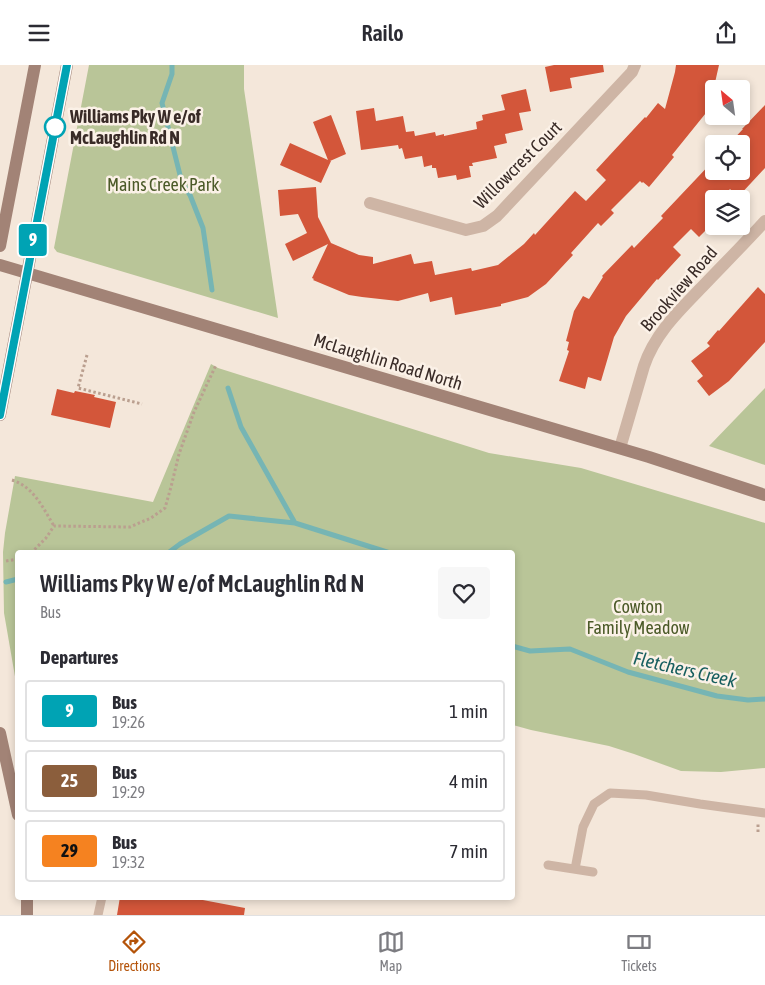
<!DOCTYPE html>
<html lang="en">
<head>
<meta charset="utf-8">
<style>
  body { margin:0; font-family:"Asap Condensed",sans-serif; background:#f7f7f7; color:#2b2b33; height:100vh; display:flex; flex-direction:column; font-size:19px; white-space:nowrap }
  * { box-sizing:border-box; margin:0 }
  p { font-size:16px; color:#7c7c81 }
  .icon { flex:none; width:28px; height:28px; fill:none; stroke:currentColor; stroke-width:2; stroke-linecap:round; stroke-linejoin:round }
  .map { position:relative; flex:1; overflow:hidden }
  .details { position:absolute; left:15px; top:485px; width:500px; height:350px; display:flex; flex-direction:column; background:#fff; border-radius:5px; box-shadow:0 2px 8px #0003 }
  .details>* { flex:none }
  .badge { padding:0 10px; border-radius:4px; font-size:18px; line-height:32px }
  .needle { width:32px; rotate:331deg }
  .fabs { position:absolute; left:705px; top:15px; display:grid; gap:10px }
  .fabs a { display:grid; place-items:center; width:45px; height:45px; border-radius:5px; background:#fff; box-shadow:0 2px 8px #0003; font-size:25px }
  .map>.badge { position:absolute; translate:-50% -50%; box-shadow:0 0 0 2px #fff }
  h2 { padding:0 25px; font-size:19px; line-height:45px }
  .round { display:grid; place-items:center; flex:none; width:52px; height:52px; border-radius:5px; background:#f7f7f7 }
  .headline { display:flex; align-items:center; justify-content:space-between; height:85px; padding:0 25px }
  h1 { font-size:24px; font-weight:600; line-height:38px }
  ul { padding:0; list-style:none }
  li { display:flex; align-items:center; gap:15px; height:62px; margin:0 10px 8px; padding:0 15px; border:2px solid #e1e1e2; border-radius:5px }
  li div { flex:1 }
  li b { display:block; font-size:19px }
  li em { font-style:normal }
  li .badge { min-width:55px; font-weight:700; text-align:center }
  header { display:flex; justify-content:space-between; align-items:center; height:65px; padding:0 25px; background:#fff; font-size:22px; font-weight:600 }
  .menu { display:flex; justify-content:space-around; align-items:center; height:70px; border-top:1px solid #e1e1e2; background:#fff; font-size:14px; color:#7c7c81 }
  .menu a { display:grid; justify-items:center; gap:2px }
  .menu .current { color:#b45309 }
  .map>svg:first-child { display:block }
</style>
</head>
<body>
<header><svg class="icon" aria-label="menu" viewBox="0 0 24 24"><path d="M4 6h16M4 12h16M4 18h16"/></svg>Railo<svg class="icon" aria-label="share" viewBox="0 0 24 24"><path d="M12 15V3M7 8l5-5 5 5M5 13v7h14v-7"/></svg></header>
<div class="map">
<svg width="765" height="850" viewBox="0 0 765 850">
  <rect width="100%" height="100%" fill="#f4e7da"/>
  <!-- green -->
  <path fill="#b9c598" d="M89,0h155v24l34,229 -221,-66 -3,-4z
    M211,299l7,4 271,85 92,15 184,55v245l-44,4 -40,-1 -47,-17 -25,-8 -78,-16 -18,-5 -1,-172h-494l-1,135 -13,-75 -1,-61 2,-19 10,-57 138,26z
    M765,323v77l-56,-19z"/>
  <g fill="none" stroke-linecap="round" stroke-linejoin="round">
    <!-- stream -->
    <path stroke="#76b5b4" stroke-width="5" d="M172,0v9l-10,29 20,80 8,12 13,33 9,62
      M228,323l13,39 54,96
      M168,488l12,-9 49,-28 66,7 95,30
      M6,517l12,-3
      M512,581l18,5 40,-2 58,23 89,24 31,4 17,-1"/>
  </g>
  <!-- building -->
  <path fill="#d3563a" d="M554,0h49l1,7 -34,6 2,10 -22,4 -5,-25z
    M676,0h43l-5,22v16l-42,52 2,2 -25,30 -6,-5 -1,1 -2,-2 -29,29 3,3 -13,13 -3,-3 -27,30 2,2 -27,29 -18,13 -27,7v2l-46,9 -3,-18 -22,5 -2,-9 -30,8 -36,-4 -13,-2 -36,-15 1,-1 -2,-1 16,-34 -35,17 -8,-17 22,-11 -9,-19 -18,2 -2,-26 38,-3 2,30 13,26 28,12 14,2v7l38,-10 3,10 18,-3 3,14 36,-7 1,3 26,-6 26,-21 10,-11 1,2 40,-44 11,10 20,-21 -10,-10 49,-53 1,1 12,-15 7,6 10,-37z
    M526,24l5,22 -12,2 4,17 -18,4 2,9 -13,3 3,12 -25,5 1,3h-4l2,11 -14,3 -1,-5 -18,3 -2,-10h-4v-3l-8,2 -2,-11 -17,3 -3,-11 -3,1 -1,-4 -37,5 -5,-39 18,-3 2,13 27,-5 3,16 8,-1 1,5 20,-4 1,4 8,-2v2l33,-7 -1,-7 7,-2 -1,-5 23,-5 -4,-15z
    M765,40v63l-27,29 -8,-8 -9,10h-7v23l-15,15 -8,-8 -18,18 8,8 -23,25 -1,-1 -31,37 -12,21 -13,44 -13,-4 -3,12 -26,-8 10,-30 -2,-1 2,-8 -3,-1 8,-30 9,-15 6,3 14,-22 -1,-1 30,-31 2,3 29,-30 -2,-2 53,-56v11h27v-27h-12l14,-15h-1z
    M331,50l15,39 -16,7h1l-10,22 -41,-18 10,-22 38,17 -15,-38z
    M758,222l7,7v48l-36,39 -20,15 -12,-15 6,-5 -12,-15 19,-15 -3,-3 11,-13 1,1z
    M57,324l17,4 1,-2 20,4 -1,2 22,5 -6,26 -59,-13z
    M120,832h67l58,11 -1,7h-127z"/>
  <g fill="none" stroke-linecap="round" stroke-linejoin="round">
    <!-- path -->
    <path stroke="#ba9f8f" stroke-width="3" stroke-dasharray="2.5 2.5" stroke-linecap="butt" d="M87,290l-9,33 64,16
      M12,415c22,7 31,28 42,46
      M31,488l15,-15 8,-12 76,1 21,-9 14,-10 6,-21 8,-33 15,-42 22,-47
      M6,496l12,-2
      M758,767v-8"/>
    <!-- service -->
    <path stroke="#ceb5a5" stroke-width="9" d="M548,800l45,7
      M575,804l8,-42 11,-23 16,-11 36,2 54,9 65,9
      M98,850l4,-18"/>
    <!-- minor -->
    <path stroke="#ceb5a5" stroke-width="12" d="M370,138l96,27 17,-4 14,-10 135,-144 3,-7
      M620,383l24,-82c11,-33 36,-56 59,-80 21,-22 42,-43 62,-65"/>
    <!-- secondary -->
    <path stroke="#a28376" stroke-width="12" d="M0,181l35,-181
      M0,200l649,192 116,38
      M0,350l67,-350
      M0,668l18,82
      M27,832v18"/>
  </g>
  <g fill="none" stroke-linecap="round" stroke-linejoin="round">
    <defs>
      <path id="line" d="M0,350l67,-350"/>
    </defs>
    <!-- line casing -->
    <use href="#line" stroke="#fff" stroke-width="11"/>
    <!-- line -->
    <use href="#line" stroke="#00a3b4" stroke-width="8"/>
  </g>
  <!-- markers -->
  <circle fill="#fff" stroke="#00a3b4" stroke-width="2.5" cx="55" cy="62" r="10"/>
  <g text-anchor="middle" stroke-width="5" stroke-linejoin="round" paint-order="stroke">
    <!-- stop labels -->
    <g font-size="18" font-weight="bold" fill="#392b27" stroke="#fbf1e7" text-anchor="start">
      <text x="70" y="58">Williams Pky W e/of<tspan x="70" dy="21">McLaughlin Rd N</tspan></text>
    </g>
    <!-- street labels -->
    <g font-size="18" fill="#392b27" stroke="#fbf1e7">
      <text transform="translate(518 100) rotate(-45)" y="6">Willowcrest Court</text>
      <text transform="translate(679 224) rotate(-49)" y="6">Brookview Road</text>
      <text transform="translate(388 297) rotate(17)" y="6">McLaughlin Road North</text>
    </g>
    <!-- park labels -->
    <g font-size="18" fill="#4b5a28" stroke="#fbf1e7">
      <text x="163" y="126">Mains Creek Park</text>
      <text x="638" y="548">Cowton<tspan x="638" dy="21">Family Meadow</tspan></text>
    </g>
    <!-- water labels -->
    <g font-size="19" font-style="italic" fill="#185f5f" stroke="#fbf1e7">
      <text transform="translate(685 604) rotate(13)" y="7">Fletchers Creek</text>
    </g>
  </g>
</svg>
<div class="fabs">
<a><svg class="needle" viewBox="-14 -14 28 28"><path d="M0-13l5 13h-10z" fill="#e53935"/><path d="M0 13l5-13h-10z" fill="#7c7c81"/></svg></a>
<a><svg class="icon" aria-label="locate" viewBox="0 0 24 24"><circle cx="12" cy="12" r="6"/><path d="M12 2v4M12 18v4M2 12h4M18 12h4"/></svg></a>
<a><svg class="icon" aria-label="layers" viewBox="0 0 24 24"><path d="M12 4l9 5-9 5-9-5zM3 14l9 5 9-5"/></svg></a>
</div>
<b class="badge" style="left:33px;top:175px;background:#00a3b4;color:#fff">9</b>
<section class="details">
<div class="headline"><div><h1>Williams Pky W e/of McLaughlin Rd N</h1><p>Bus</p></div><a class="round"><svg class="icon" aria-label="heart" viewBox="0 0 24 24"><path d="M12 20l-8-8c-3-5 5-10 8-4 3-6 11-1 8 4z"/></svg></a></div>
<h2>Departures</h2>
<ul>
<li><span class="badge" style="background:#00a3b4;color:#fff">9</span><div><b>Bus</b><p>19:26</p></div><em>1 min</em></li>
<li><span class="badge" style="background:#8b5e3c;color:#fff">25</span><div><b>Bus</b><p>19:29</p></div><em>4 min</em></li>
<li><span class="badge" style="background:#f58220;color:#111">29</span><div><b>Bus</b><p>19:32</p></div><em>7 min</em></li>
</ul>
</section>
</div>
<nav class="menu">
<a class="current"><svg class="icon" aria-label="directions" viewBox="0 0 24 24"><path d="M12 3l9 9-9 9-9-9zM9 14v-3h6M13 9l2 2-2 2"/></svg>Directions</a>
<a><svg class="icon" aria-label="map" viewBox="0 0 24 24"><path d="M3 6l6-2 6 2 6-2v14l-6 2-6-2-6 2zM9 4v14M15 6v14"/></svg>Map</a>
<a><svg class="icon" aria-label="tickets" viewBox="0 0 24 24"><path d="M3 7h18v10H3zM15 7v10"/></svg>Tickets</a>
</nav>
</body>
</html>
